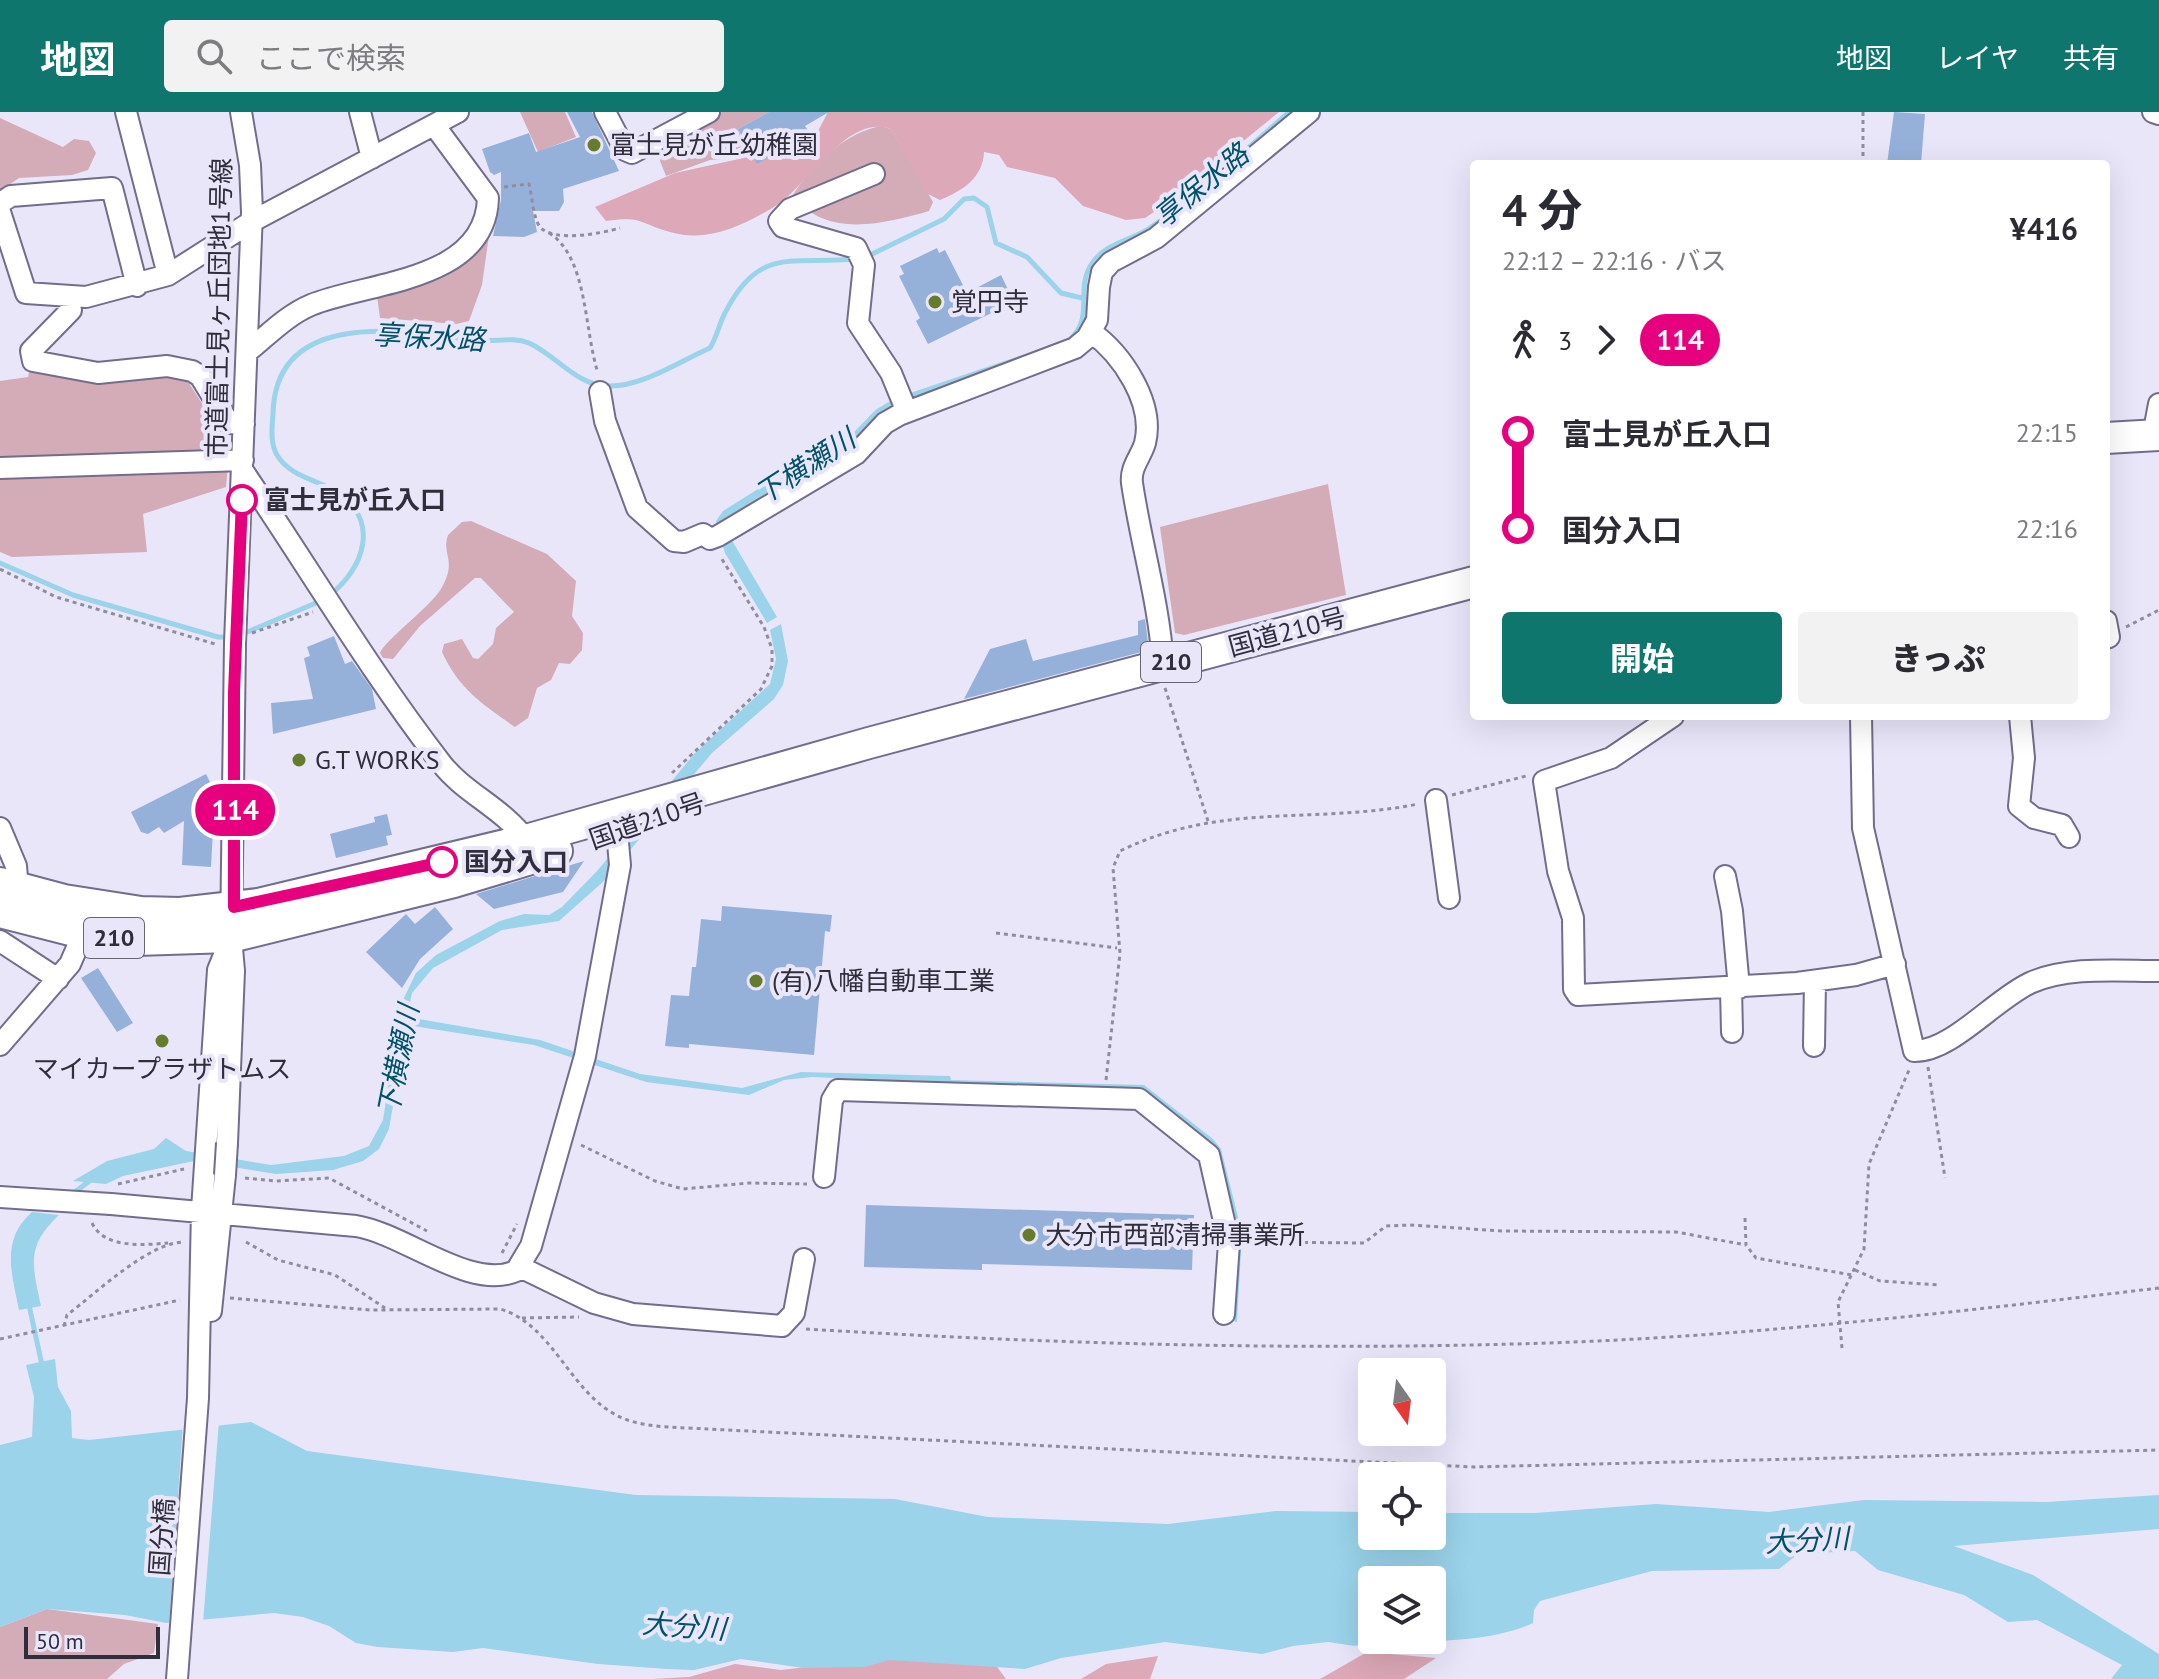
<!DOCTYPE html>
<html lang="ja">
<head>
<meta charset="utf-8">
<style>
  body { margin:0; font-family:"PT Sans","Noto Sans JP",sans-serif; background:#f2f2f3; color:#2b2b33; height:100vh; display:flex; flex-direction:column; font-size:30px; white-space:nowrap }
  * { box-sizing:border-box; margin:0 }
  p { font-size:26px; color:#7c7c81 }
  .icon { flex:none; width:44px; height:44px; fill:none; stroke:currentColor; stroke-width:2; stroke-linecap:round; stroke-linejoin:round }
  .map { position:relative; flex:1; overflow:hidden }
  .drawer { position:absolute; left:1470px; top:48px; width:640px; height:560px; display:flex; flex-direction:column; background:#fff; border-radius:8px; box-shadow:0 8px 32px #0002 }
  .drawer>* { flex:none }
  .badge { padding:0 16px; border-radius:26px; font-size:28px; line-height:52px }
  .needle { width:52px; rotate:166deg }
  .fabs { position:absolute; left:1358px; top:1246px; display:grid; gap:16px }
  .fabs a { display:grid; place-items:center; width:88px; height:88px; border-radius:8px; background:#fff; box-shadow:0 8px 32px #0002; font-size:40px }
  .scale { position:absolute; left:24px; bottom:20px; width:136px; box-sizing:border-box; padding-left:8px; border:4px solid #2f2e3a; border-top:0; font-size:22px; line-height:28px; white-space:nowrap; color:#2f2e3a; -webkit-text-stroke:6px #e9e6fa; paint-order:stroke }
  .map>.badge { position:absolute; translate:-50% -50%; box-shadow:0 0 0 4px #fff }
  .legs { display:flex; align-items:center; gap:12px; height:88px; padding:0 32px; font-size:26px }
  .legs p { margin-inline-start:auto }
  .head { display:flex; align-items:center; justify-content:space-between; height:136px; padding:0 32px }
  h1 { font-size:44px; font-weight:800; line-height:60px }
  .cta { display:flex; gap:16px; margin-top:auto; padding:16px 32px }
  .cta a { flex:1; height:92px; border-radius:8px; background:#0f766e; color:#fff; font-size:32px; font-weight:800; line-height:92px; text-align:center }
  .cta a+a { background:#f2f2f3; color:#2b2b33 }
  ul { padding:0 32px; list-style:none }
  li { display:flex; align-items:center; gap:28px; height:96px; font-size:30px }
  li i { display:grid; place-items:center; width:12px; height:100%; margin:0 10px; background:currentColor }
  li i::after { content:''; width:20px; height:20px; margin:-10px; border:6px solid; border-radius:50%; background:#fff }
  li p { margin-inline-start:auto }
  li:first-child i { background:linear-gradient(#0000 50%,currentColor 0) }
  li:last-child i { background:linear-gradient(currentColor 50%,#0000 0) }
  header { display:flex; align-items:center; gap:48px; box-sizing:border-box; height:112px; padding:0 40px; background:#0f766e; color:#fff }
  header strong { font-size:38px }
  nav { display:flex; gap:44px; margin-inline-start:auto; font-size:28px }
  .search { width:560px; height:72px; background:#f2f2f3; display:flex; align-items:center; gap:20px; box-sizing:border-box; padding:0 28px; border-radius:8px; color:#7c7c81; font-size:30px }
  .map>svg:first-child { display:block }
</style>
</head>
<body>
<header>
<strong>地図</strong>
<div class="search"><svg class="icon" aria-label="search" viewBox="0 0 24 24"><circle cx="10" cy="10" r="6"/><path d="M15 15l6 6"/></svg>ここで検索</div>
<nav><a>地図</a><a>レイヤ</a><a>共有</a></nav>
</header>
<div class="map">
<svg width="2159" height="1567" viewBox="0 0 2159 1567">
  <rect width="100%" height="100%" fill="#e9e6fa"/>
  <!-- green -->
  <path fill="#d3acb7" d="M520,0h45l11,25 -38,15z
    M722,0h47l-31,17 14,27 -42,4 -44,16 -6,-15 5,-17z
    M0,6l63,29 11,-8 15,2 7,12 -8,17 -16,5 -53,3 -19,13z
    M881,14l10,3 42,73 -4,9c-45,13 -104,28 -136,-16 19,-31 53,-63 88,-69z
    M491,109l-9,64 -13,36 -13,3 -76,-6 -3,-22 56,-17z
    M29,260l61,10h27l28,-8h38l44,68 -7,9 -220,10v-80l28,-4z
    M228,353l-2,22 -83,27 4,38 -135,5 -12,-5v-75z
    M1328,372l18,111 -162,40 -9,-2 -15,-106z
    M471,409l76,33 29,27 -4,35 11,17 -1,17 -12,14 -11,-1 -8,17 -14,8 -9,30 -13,9c-33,-23 -56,-38 -73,-75l2,-8 18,-5 11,19 5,1 15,-15 3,-16 18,-16 -33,-34h-6l-55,48 -27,33 -10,-1 -3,-5c4,-12 50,-46 61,-64 17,-29 0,-34 7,-54l14,-13z
    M47,1497l111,15 -4,29 -30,11 -17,15h-107v-52z"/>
  <!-- forest -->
  <path fill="#dda8b8" d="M828,0h451l-54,44 -25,25 -55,37 -19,2 -43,-14 -28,-28 -48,-11 -8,-12 -15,-3c-1,26 -22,39 -44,48l-14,-7 -35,-64c-45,-16 -84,59 -117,78 -32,19 -66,36 -104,25 -32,-9 -27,-16 -64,-11l-11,-14 80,-34 105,-23 37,-17z
    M1367,1540l69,6 -32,21h-84z
    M1158,1544l-8,23h-69l25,-15z
    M890,1545l102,3 14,19h-353l36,-2 46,-13 46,6z"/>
  <!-- water -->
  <path fill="#9ad3ea" d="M777,365l5,11 -52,49 47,80 -10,6 -42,-70 -9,-32 7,-10z
    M781,512l7,37 -5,24 -9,14 -62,54 -108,128 -45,40 -57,9 -69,38 -21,25 -5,24 133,23 100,34 102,14 59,-16 149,4 1,4 193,5 69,54 8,10 21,84 -5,89 -4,-1 3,-87 -21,-84 -74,-60 -329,-13 -28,3 -35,15 -103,-13 -112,-37 -127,-20 -18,104 -10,20 -16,12 -30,9 -57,4 -82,-13 -71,15 -17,8 -33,-3 34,-20 47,-12 12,-11 20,13 85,14 73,-9 25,-10 14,-26 18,-116 15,-31 20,-18 64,-34 24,-7 25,1 13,-8 36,-37 97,-117 75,-69 6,-25 -6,-29z
    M32,1100l27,3c-33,31 -27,49 -18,91l-22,4c-7,-36 -19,-70 13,-98z
    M55,1247l3,28 13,24 1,27 17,2 162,-18 56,29 329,44 259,4 93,18 180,7 108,-13 96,1v24h60v-23h103l121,-9 113,8 95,-12 182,2 113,-7v34l-205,17 79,29 126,79v25h-48l11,-14 -85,-45 -29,2 -44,-27 -86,-25 -23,-19 -57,3 -19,15 -127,2 -112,30 -6,9 -1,13c-34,16 -91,20 -130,17h29v-60h-60v60h14l-31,6 -27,-4 -35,4 -31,8 -97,-12 -104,16 -36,11 -136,-9 -24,7 -62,1 -62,-9 -47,11 -27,-1 -69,-5 -115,-16 -30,4 -75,-5 -22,-4 -27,-17 -26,-9 -29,-4 -108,10 -41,-8 -78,-6 -47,18v-182l32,-8 2,-40 -8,-32z"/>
  <!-- pier -->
  <path fill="#e9e6fa" d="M219,1309l-16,202 -34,3 14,-202z"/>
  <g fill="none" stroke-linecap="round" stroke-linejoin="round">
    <!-- stream -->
    <path stroke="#9ad3ea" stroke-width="5" d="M1230,52l59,-52
      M864,146l80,-39 20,-20 10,-1 13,9 9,36 31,14 34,36 25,6
      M1069,228c26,-21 6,-50 22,-75 14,-23 42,-24 62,-39 19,-13 36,-29 54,-43
      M906,285l124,-42
      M775,373l71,-41 31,-32 20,-12
      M0,451l73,32 145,42h12
      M331,482c33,-26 49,-73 7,-101 -19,-13 -48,-16 -61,-38 -7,-12 -5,-28 -4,-41 2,-107 132,-83 202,-74 18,3 36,-4 54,3 27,12 48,43 79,43 34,1 72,-25 102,-38 7,-11 9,-24 15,-35 34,-68 68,-48 129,-54
      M240,523l83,-35
      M71,1083l21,-16
      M29,1193l13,60"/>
  </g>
  <!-- building -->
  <path fill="#95b1da" d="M567,0h25l27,59 -56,18 1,13 -5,9h-26l4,21 -13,5 -31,-1 8,-36v-28l-7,3 -4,-3 -8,-23 47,-16 7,19 44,-15z
    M769,0h60l-24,14 3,4 -11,6 2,4 -42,24 -19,-35z
    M1894,0l31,2 -4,50h-34z
    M937,136l2,5 6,-3 22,43 34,-18 13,27 -86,42 -12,-23 4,-3 -21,-42 5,-2 -4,-8z
    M1145,507l4,31 -185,49 26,-50 36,-10 7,22 105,-26v-14z
    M334,524l11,28 7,-3 20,28 4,20 -103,25 -2,-31 42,-4 -9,-41 6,-2 -3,-9z
    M206,662l9,18 -4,75 -29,-2 2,-44 -20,12 -5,-6 -11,7 -7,-2 -10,-20z
    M387,702l5,21 -6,1 2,9 -52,13 -6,-24 45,-12 -1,-5z
    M584,749l-21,31 -69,17 -18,-15z
    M722,794l110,9 -2,17 -5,-1 -11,124 -125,-11v4l-24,-2 6,-51 18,1 3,-29h4l5,-48 20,2z
    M435,795l18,22 -33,30 -18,29 -36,-36 40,-38 9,10z
    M98,856l35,55 -16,9 -36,-54z
    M866,1093l328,10 -2,55 -210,-6v6l-118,-3z"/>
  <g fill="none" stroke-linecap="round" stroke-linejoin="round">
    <defs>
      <path id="minor" d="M126,0l42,163
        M360,0l12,46
        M605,0l20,38 7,3 77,-41
        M2153,0l6,2
        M874,62l-84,35 -11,12 4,6 73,21 8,17 -6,58 33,50 16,39
        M0,91l11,-7 101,-8 25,98
        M0,100l26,81 60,4 82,-22 83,-53 207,-110
        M71,198l-40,41 2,10 65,12 69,-7 25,5 8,5 29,47 15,1
        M1091,220c31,22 64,71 54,111 -4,14 -15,24 -13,40 9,61 27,119 31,181
        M247,240c20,-16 40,-37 64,-47 55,-23 175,-23 177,-107l-54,-73
        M600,280l5,29 32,87 37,33 10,1 19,-8 7,5 8,-3 138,-82 29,-31 14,-8 176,-67 12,-10 10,-18 2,-33 3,-15 9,-10 45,-24 153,-126
        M2153,324l6,-32
        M0,356l243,-8
        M243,359c66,97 126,199 198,292 23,30 62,45 85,77
        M2106,509l3,16 -3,1
        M1673,604l-62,42 -67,23 14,90 15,47 1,71 4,6 219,-12 59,-8 39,-11
        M1861,604l2,112 51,223c37,1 81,-52 116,-68 38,-17 88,-12 129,-12
        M2020,604l4,42 -5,48 15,12 28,7 7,12
        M1436,688l13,98
        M0,716l16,38 2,23
        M1725,764l7,35 7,77
        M0,829l58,38
        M1731,876l1,44
        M0,933l70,-81 13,-30
        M1814,934l1,-65
        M227,1031l7,-172 -3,-34 4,-294 17,-431 -2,-47 -9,-53
        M824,1065l8,-77 6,-10 301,9 70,56 20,88 -5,71
        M0,1085l31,2
        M111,1092l245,22c49,8 114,65 160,45l15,-25 54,-190 35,-191 -3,-33
        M520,1155l74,36 39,11 149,12 12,-13 10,-54
        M211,1199l14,-136
        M177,1567l21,-281 4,-188 16,-240 11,-27"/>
      <path id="highway" d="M2106,326l53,-3
        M0,771l64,17 77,12 39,1 78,-9 268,-64 343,-97 605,-161
        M0,800l86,22 50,6 95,-3 223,-55 103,-31"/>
    </defs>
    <!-- minor casing -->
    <use href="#minor" stroke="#716d8a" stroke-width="24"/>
    <!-- highway casing -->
    <use href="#highway" stroke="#716d8a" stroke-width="34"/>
    <!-- path -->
    <path stroke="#8f8d9d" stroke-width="3" stroke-dasharray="4 4" stroke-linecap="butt" d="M1863,0v52
      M504,75l25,-3c3,11 4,34 11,43 14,16 63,6 80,1
      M549,121c39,24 35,98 49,140
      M0,457l56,28 159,47
      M2126,515l33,-17
      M252,521l61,-21
      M1165,576l43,133
      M672,661l89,-84 11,-23v-17l-8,-22 -44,-71
      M1452,683l74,-19
      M996,821l121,15
      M1928,955l17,111
      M1106,968l14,-127 -7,-85 7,-17c102,-50 194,-26 298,-47
      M581,1033l74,36 28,8 66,-6 58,1
      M245,1066l31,3 53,-3 98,53
      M118,1072l66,-15
      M1745,1106l1,27 10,13 96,17
      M92,1111c12,26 52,22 76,20
      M246,1130l32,18 57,15 50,33
      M1248,1130l116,1 22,-17 24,-1 93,6 173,1 70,13
      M502,1141l15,-29
      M1855,1158l25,11 60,4
      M230,1186l140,12 130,-1c52,15 69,81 116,106 26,14 63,12 91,14l767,38 685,-17
      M522,1206l57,-1
      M64,1214l3,-11c28,-21 82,-73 117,-73
      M806,1217c247,15 495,22 742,14 205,-7 408,-31 611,-55
      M0,1227l180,-39
      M1842,1236l-4,-46 26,-53 5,-85 40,-94"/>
    <!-- minor -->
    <use href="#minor" stroke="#fff" stroke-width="20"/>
    <!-- highway -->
    <use href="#highway" stroke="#fff" stroke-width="30"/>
    <defs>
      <path id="minor-bridge" d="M225,1063l2,-32
        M31,1087l80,5"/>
    </defs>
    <!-- minor-bridge casing -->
    <use href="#minor-bridge" stroke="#716d8a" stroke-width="24" stroke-linecap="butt"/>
    <!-- minor-bridge -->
    <use href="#minor-bridge" stroke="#fff" stroke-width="20"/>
  </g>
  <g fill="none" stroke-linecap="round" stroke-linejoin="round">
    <defs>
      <path id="line-1" d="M242,388l-8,192v215l208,-45"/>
    </defs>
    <!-- line-1 casing -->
    <use href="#line-1" stroke="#fff" stroke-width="18"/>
    <!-- line-1 -->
    <use href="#line-1" stroke="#e6007e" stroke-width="12"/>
  </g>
  <!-- markers -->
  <g fill="#657c2d" stroke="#e9e6fa" stroke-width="3">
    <circle cx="594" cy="33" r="8"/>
    <circle cx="935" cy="190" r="8"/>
    <circle cx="299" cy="648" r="8"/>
    <circle cx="756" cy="869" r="8"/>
    <circle cx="162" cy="929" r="8"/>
    <circle cx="1029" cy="1123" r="8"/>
  </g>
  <g fill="#fff" stroke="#e6007e" stroke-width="4">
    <circle cx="242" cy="388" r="14"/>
    <circle cx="442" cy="750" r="14"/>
  </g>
  <g text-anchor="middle" stroke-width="8" stroke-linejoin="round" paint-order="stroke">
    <!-- shield labels -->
    <g fill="#e9e6fa" stroke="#676574" stroke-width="2">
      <rect x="1141" y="530" width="60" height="40" rx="6"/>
      <rect x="84" y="806" width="60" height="40" rx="6"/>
    </g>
    <g font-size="24" font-weight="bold" fill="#2f2e3a">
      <text x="1171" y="558">210</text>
      <text x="114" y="834">210</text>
    </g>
    <!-- poi labels -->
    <g font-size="26" fill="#2f2e3a" stroke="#e9e6fa" text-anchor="start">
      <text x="610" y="42">富士見が丘幼稚園</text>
      <text x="951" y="199">覚円寺</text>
      <text x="315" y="657">G.T WORKS</text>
      <text x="772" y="878">(有)八幡自動車工業</text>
      <text x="162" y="966" text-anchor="middle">マイカープラザトムス</text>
      <text x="1045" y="1132">大分市西部清掃事業所</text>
    </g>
    <!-- street labels -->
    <g font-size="26" fill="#2f2e3a" stroke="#e9e6fa">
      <text transform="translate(219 196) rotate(-89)" y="9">市道富士見ヶ丘団地1号線</text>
      <text transform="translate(1287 520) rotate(-15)" y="9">国道210号</text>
      <text transform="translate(647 709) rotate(-19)" y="9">国道210号</text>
      <text transform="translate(162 1425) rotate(-86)" y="9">国分橋</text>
    </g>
    <!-- stop labels -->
    <g font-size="26" font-weight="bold" fill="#2f2e3a" stroke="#e9e6fa" text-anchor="start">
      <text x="264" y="397">富士見が丘入口</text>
      <text x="464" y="759">国分入口</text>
    </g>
    <!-- water labels -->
    <g font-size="28" font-style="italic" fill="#005269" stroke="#e9e6fa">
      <text transform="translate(1201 73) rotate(-39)" y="10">享保水路</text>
      <text transform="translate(429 225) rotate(3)" y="10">享保水路</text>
      <text transform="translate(805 354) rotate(-33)" y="10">下横瀬川</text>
      <text transform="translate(398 948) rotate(-79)" y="10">下横瀬川</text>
      <text transform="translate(1807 1428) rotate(-3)" y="10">大分川</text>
      <text transform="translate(684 1514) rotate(4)" y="10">大分川</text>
    </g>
  </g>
</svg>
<div class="fabs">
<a><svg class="needle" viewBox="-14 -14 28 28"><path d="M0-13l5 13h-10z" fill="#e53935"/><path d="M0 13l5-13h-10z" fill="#7c7c81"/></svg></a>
<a><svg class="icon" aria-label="locate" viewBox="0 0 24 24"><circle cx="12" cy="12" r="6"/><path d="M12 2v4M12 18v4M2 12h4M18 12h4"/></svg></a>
<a><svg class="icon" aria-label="layers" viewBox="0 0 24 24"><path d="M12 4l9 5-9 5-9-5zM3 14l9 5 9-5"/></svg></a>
</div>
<div class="scale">50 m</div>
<b class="badge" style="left:235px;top:698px;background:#e6007e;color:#fff">114</b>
<section class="drawer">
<div class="head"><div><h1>4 分</h1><p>22:12 – 22:16 · バス</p></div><b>¥416</b></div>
<div class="legs"><svg class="icon" aria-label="walk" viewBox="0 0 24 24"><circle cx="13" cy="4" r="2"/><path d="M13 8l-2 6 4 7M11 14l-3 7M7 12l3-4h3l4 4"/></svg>3<svg class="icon" aria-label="forward" viewBox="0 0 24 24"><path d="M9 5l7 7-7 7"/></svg><b class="badge" style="background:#e6007e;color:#fff">114</b></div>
<ul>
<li><i style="color:#e6007e"></i><b>富士見が丘入口</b><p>22:15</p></li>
<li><i style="color:#e6007e"></i><b>国分入口</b><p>22:16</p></li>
</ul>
<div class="cta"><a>開始</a><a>きっぷ</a></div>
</section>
</div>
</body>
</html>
